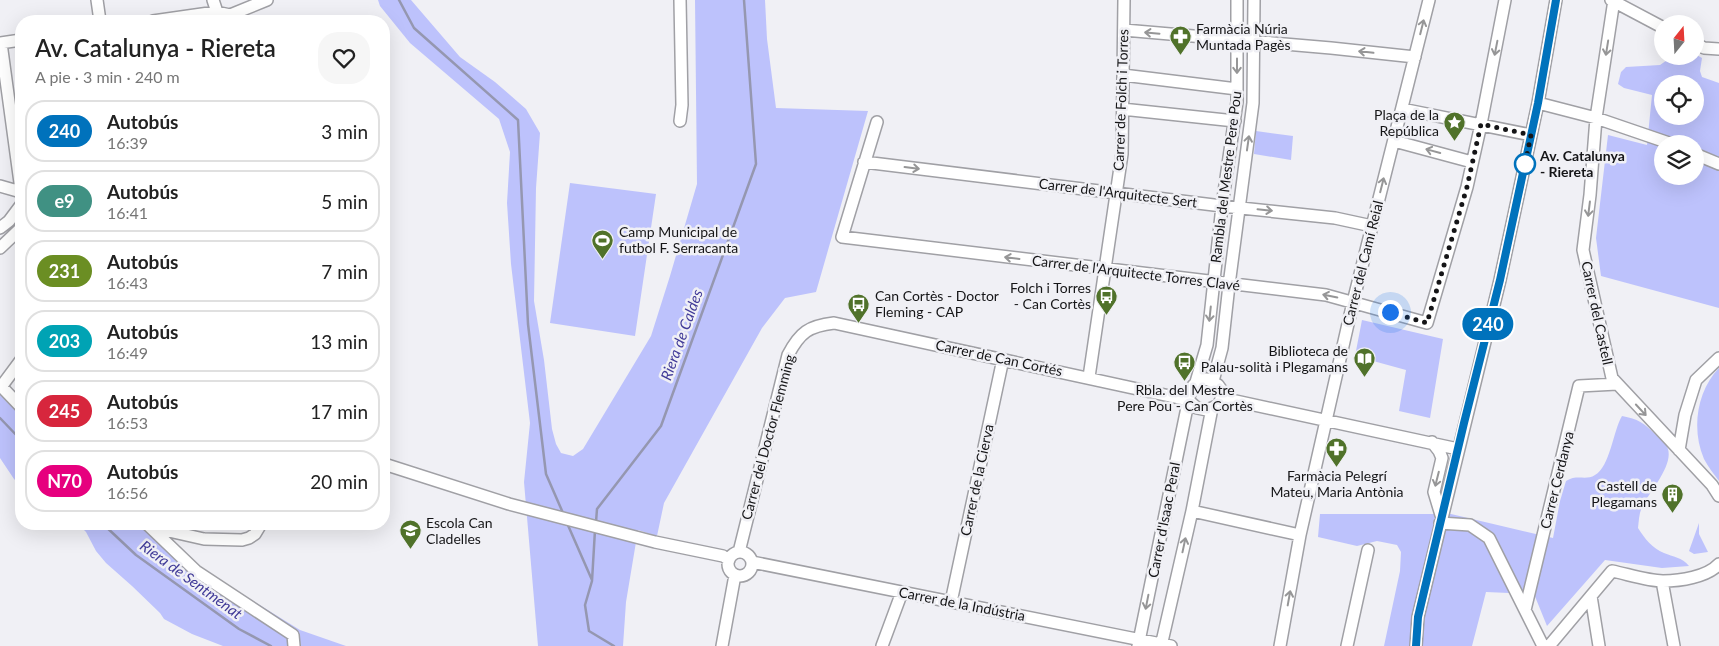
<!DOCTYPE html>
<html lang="es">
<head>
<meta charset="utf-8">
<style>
  body { margin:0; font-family:Lato,sans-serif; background:#f6f6f6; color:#222; height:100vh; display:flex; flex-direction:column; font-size:19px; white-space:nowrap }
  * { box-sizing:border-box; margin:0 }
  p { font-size:16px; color:#767676 }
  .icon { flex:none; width:28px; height:28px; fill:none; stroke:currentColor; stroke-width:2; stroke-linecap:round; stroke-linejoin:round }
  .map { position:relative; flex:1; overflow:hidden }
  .details { position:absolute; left:15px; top:15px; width:375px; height:515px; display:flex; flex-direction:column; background:#fff; border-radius:20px; box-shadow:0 5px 20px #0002 }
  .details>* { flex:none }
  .badge { padding:0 10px; border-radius:16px; font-size:18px; line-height:32px }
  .needle { width:32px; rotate:18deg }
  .tools { position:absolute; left:1654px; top:15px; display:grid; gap:10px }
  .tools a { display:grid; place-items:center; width:50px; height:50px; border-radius:50%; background:#fff; box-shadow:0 5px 20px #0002; font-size:25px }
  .you { position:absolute; width:25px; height:25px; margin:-12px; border:4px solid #fff; border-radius:50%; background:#1a73e8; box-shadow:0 0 0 8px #1a73e833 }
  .map>.badge { position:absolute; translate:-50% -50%; box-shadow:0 0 0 2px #fff }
  .round { display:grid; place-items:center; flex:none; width:52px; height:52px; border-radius:20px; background:#f6f6f6 }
  .overview { display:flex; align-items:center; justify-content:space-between; height:85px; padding:0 20px }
  h1 { font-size:24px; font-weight:600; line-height:38px }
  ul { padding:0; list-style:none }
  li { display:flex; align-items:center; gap:15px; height:62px; margin:0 10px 8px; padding:0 10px; border:2px solid #e0e0e0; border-radius:20px }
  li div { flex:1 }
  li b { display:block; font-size:19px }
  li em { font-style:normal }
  li .badge { min-width:55px; font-weight:700; text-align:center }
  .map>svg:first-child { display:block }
</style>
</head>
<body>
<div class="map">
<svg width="1719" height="646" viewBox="0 0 1719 646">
  <rect width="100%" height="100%" fill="#f0f0f5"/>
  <!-- green -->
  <path fill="#bdc2fc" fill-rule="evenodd" d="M378,0h33l49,57 35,25 31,27 14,24 -4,55 -2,113 10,59 8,69 4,15 5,9 12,3 10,-7 68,-113 19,-60 27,-92 -2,-184h70l2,39 9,69 92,3 -52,181 -31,6 -23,30 -98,175 -7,33 -19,-6 -12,72 -3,44h-85l-14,-164 6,-59 -19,-159 -4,-61 3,-51 -11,-33 -89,-76 -30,-37z
    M1695,54l7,4 -2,13 2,6 17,6v225l-118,-32 -5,-38 12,-103 39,10 5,-50 -28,-7 -6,-4 3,-12 5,-5 34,-2 13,-9h22zM1662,84h33v32h-33zM1662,144h33v32h-33z
    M1256,131l37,5 -2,24 -37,-6z
    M570,183l86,11 -21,142 -85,-13z
    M1362,320l81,19 -13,79 -31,-7 7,-41 -51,-14z
    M1719,368v113c-5,-7 -11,-14 -15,-22 -13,-30 -7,-68 15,-91z
    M0,395l21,21v70l-7,-7 -14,-21z
    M1622,416c16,3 22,7 33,18 4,5 11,9 13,15 5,17 -18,42 -25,56 -4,7 -4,15 -5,23 7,11 14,20 26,25 9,4 18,4 25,13l-27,2 -57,-8 -58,66 -13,-32 -48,-2 -14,54h-88l16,-75 1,-19 -4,-7 -20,-4 -20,5 -39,-9 2,-23h131l102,24 7,-37 6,-20c11,-7 20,0 29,-6 15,-8 18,-44 27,-59z
    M1699,523v11l9,18 -14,2 -5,-3z
    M78,524h87l5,4 1,13 26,25 103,64 46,16h-123l-31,-12 -28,-15 -4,-6 -28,-27 -26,-23 -10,-12 -10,-19z"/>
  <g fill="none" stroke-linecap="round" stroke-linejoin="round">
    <!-- stream -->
    <path stroke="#9597b0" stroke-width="2.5" d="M399,0l15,28 104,92 10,204 18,150 17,39
      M0,418l21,22
      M596,522l1,-13 64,-83 95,-262 -12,-164
      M567,523l25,57
      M103,524l33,31 103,74 32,17
      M595,530l-3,51 -7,24 4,26 25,15"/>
    <defs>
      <path id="minor" d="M97,0l3,21
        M213,0l7,21
        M680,0l2,105 -2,16
        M1611,0l51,27
        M1614,0l-18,118 -6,77 -7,55 29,128 100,107 7,11
        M153,21l63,-9 14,3 37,-15
        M1124,30l207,18 84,9
        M0,43l21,-3
        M1,43l20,147
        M1695,43l9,5 15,1
        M1123,75l114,14
        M1538,103l58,15 76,26
        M1122,109l113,12
        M1402,109l129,26
        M877,122l-35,115 484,58 101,28 40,-136 14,-63 24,-124
        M1394,141l78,21
        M1695,154l24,10
        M864,162l358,44 113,12 37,8
        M0,186l21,6
        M0,228l9,-7 12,-16
        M0,248l21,-20
        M1089,377l33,-223 2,-154
        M1213,381l9,-33 7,-63 24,-182 1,-103
        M1196,382l11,-37 15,-139 15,-104v-102
        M0,385l21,22
        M1,387l20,-27
        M1222,398l236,51
        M1432,442l7,9 3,7 -8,34 7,23
        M1679,450l6,-35 11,-35 23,-22
        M384,464l125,40 146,38 68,14 6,4
        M1192,511l108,24
        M1440,523l30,2 19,13 54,108
        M147,524l49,47 97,64 1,11
        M151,527l53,12 38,1 7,-2 6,-4 6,-10
        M728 564a12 12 0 1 1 24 0a12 12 0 1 1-24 0Z
        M739,552l49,-197c12,-23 21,-29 46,-32l354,77
        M752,562l419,84
        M1662,581l12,65
        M1591,596l8,50
        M951,602l52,-243
        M1525,610l54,-224 38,-2
        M722,646l13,-71
        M882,646l20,-54
        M1138,646l52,-253c2,-9 8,-13 17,-14l11,6 5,7 -4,13 -12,5 -10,-2 -9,-8
        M1161,646l31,-135 20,-103
        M1280,646l20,-111 53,-233 76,-302
        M1347,646l21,-96
        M1416,646l2,-29 82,-337 38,-177 18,-103
        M1549,646l63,-75c15,3 36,10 51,10 17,0 44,-4 56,-17"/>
    </defs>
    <!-- minor casing -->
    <use href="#minor" stroke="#a0a0a5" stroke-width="14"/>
    <!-- minor -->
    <use href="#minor" stroke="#fff" stroke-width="11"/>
  </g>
  <!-- one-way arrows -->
  <defs><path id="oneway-shaft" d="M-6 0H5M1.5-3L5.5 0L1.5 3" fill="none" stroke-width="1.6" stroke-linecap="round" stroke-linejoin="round" transform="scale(1.25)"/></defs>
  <g stroke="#969697">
    <use href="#oneway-shaft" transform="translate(1422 27) rotate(-76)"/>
    <use href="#oneway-shaft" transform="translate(1152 33) rotate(-175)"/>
    <use href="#oneway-shaft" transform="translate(1496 48) rotate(101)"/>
    <use href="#oneway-shaft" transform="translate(1607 48) rotate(99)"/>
    <use href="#oneway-shaft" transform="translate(1366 52) rotate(-174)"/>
    <use href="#oneway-shaft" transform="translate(1237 66) rotate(90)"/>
    <use href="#oneway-shaft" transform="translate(1248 143) rotate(-82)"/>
    <use href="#oneway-shaft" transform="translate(1433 151) rotate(-165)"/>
    <use href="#oneway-shaft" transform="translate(912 168) rotate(7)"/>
    <use href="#oneway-shaft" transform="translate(1382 185) rotate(-76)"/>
    <use href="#oneway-shaft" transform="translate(1589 209) rotate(97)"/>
    <use href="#oneway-shaft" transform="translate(1265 210) rotate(6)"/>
    <use href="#oneway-shaft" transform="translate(1012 258) rotate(-173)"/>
    <use href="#oneway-shaft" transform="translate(1330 296) rotate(-168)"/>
    <use href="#oneway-shaft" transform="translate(1210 314) rotate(96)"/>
    <use href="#oneway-shaft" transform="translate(1641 410) rotate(47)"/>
    <use href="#oneway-shaft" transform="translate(1437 479) rotate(104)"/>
    <use href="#oneway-shaft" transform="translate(1184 545) rotate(-78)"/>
    <use href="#oneway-shaft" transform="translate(1289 598) rotate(-80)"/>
    <use href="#oneway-shaft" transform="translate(1147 602) rotate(101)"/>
  </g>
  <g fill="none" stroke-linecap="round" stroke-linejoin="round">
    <defs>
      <path id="line" d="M1416,646l2,-29 46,-194 36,-143 38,-177 18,-103"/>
    </defs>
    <!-- line casing -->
    <use href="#line" stroke="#fff" stroke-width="11"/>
    <!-- line -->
    <use href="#line" stroke="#0072bc" stroke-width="8"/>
    <!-- walk -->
    <path stroke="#151517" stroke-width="5" stroke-dasharray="0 9" d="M1390,312l37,11 40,-136 14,-63 50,11 -6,29"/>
  </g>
  <!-- icons -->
  <defs>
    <symbol id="pharmacy-pin" viewBox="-11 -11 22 30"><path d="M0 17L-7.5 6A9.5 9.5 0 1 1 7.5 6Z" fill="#50722a" stroke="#f0f0f5"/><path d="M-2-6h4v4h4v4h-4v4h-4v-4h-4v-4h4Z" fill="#fff"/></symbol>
    <symbol id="sight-pin" viewBox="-11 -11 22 30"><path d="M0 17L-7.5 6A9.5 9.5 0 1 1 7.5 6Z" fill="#50722a" stroke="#f0f0f5"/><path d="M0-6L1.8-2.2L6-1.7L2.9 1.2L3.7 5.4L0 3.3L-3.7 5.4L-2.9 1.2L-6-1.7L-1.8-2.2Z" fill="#fff"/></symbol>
    <symbol id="stadium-pin" viewBox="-11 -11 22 30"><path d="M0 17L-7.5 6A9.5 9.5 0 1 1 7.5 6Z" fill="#50722a" stroke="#f0f0f5"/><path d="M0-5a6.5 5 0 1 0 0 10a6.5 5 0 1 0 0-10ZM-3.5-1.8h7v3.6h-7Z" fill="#fff"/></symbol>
    <symbol id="bus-pin" viewBox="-11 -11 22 30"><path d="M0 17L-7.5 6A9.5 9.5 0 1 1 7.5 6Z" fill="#50722a" stroke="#f0f0f5"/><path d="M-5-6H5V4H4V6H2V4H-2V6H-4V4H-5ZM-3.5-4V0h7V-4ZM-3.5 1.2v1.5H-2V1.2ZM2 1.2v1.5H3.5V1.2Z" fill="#fff"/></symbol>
    <symbol id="library-pin" viewBox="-11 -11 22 30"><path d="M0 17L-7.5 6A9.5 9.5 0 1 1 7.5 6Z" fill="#50722a" stroke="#f0f0f5"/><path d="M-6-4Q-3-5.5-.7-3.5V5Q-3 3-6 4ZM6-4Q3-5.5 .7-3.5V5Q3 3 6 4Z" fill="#fff"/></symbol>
    <symbol id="building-pin" viewBox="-11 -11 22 30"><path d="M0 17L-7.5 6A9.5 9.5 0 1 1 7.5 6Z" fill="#50722a" stroke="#f0f0f5"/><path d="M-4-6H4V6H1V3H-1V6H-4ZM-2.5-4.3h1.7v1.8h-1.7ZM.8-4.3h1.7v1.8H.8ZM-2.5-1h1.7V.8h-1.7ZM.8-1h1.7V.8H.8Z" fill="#fff"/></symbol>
    <symbol id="school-pin" viewBox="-11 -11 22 30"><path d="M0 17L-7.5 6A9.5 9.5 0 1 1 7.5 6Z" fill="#50722a" stroke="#f0f0f5"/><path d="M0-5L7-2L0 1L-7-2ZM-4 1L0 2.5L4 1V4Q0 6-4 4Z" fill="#fff"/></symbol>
  </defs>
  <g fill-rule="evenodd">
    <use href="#pharmacy-pin" x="1168" y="24" width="25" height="34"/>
    <use href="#sight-pin" x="1442" y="110" width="25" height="34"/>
    <use href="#stadium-pin" x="590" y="228" width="25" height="34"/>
    <use href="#bus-pin" x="1094" y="284" width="25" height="34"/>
    <use href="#bus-pin" x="846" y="292" width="25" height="34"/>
    <use href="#library-pin" x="1352" y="346" width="25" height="34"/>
    <use href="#bus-pin" x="1172" y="350" width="25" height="34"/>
    <use href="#pharmacy-pin" x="1324" y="436" width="25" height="34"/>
    <use href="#building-pin" x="1660" y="482" width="25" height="34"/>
    <use href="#school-pin" x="398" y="518" width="25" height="34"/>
  </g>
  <!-- markers -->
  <circle fill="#fff" stroke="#0072bc" stroke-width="2.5" cx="1525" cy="164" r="10"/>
  <g text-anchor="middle" stroke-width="5" stroke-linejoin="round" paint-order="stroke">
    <!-- poi labels -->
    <g font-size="14" fill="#151517" stroke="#f0f0f5" text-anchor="start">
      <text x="1196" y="34">Farmàcia Núria<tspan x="1196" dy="16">Muntada Pagès</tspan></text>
      <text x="1439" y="120" text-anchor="end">Plaça de la<tspan x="1439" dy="16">República</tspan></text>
      <text x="619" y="237">Camp Municipal de<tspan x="619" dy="16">futbol F. Serracanta</tspan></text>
      <text x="1091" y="293" text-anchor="end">Folch i Torres<tspan x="1091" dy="16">- Can Cortès</tspan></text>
      <text x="875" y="301">Can Cortès - Doctor<tspan x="875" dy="16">Fleming - CAP</tspan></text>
      <text x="1348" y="356" text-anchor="end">Biblioteca de<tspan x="1348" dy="16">Palau-solità i Plegamans</tspan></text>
      <text x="1185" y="395" text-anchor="middle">Rbla. del Mestre<tspan x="1185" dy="16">Pere Pou - Can Cortès</tspan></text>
      <text x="1337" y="481" text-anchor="middle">Farmàcia Pelegrí<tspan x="1337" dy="16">Mateu, Maria Antònia</tspan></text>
      <text x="1657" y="491" text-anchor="end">Castell de<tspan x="1657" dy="16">Plegamans</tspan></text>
      <text x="426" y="528">Escola Can<tspan x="426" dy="16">Cladelles</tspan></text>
    </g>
    <!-- street labels -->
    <g font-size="14" fill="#151517" stroke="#f0f0f5">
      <text transform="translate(1121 100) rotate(-88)" y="5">Carrer de Folch i Torres</text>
      <text transform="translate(1226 177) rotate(-83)" y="5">Rambla del Mestre Pere Pou</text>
      <text transform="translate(1118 193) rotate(7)" y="5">Carrer de l'Arquitecte Sert</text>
      <text transform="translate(1363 263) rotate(-76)" y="5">Carrer del Camí Reial</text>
      <text transform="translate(1136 273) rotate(7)" y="5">Carrer de l'Arquitecte Torres Clavé</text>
      <text transform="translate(1597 313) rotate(78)" y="5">Carrer del Castell</text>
      <text transform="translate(999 358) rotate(12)" y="5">Carrer de Can Cortés</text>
      <text transform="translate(768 437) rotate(-75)" y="5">Carrer del Doctor Flemming</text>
      <text transform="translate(977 480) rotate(-78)" y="5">Carrer de la Cierva</text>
      <text transform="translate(1557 480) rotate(-76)" y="5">Carrer Cerdanya</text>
      <text transform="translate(1164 520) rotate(-79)" y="5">Carrer d'Isaac Peral</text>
      <text transform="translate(962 604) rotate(11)" y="5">Carrer de la Indústria</text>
    </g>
    <!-- stop labels -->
    <g font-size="14" font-weight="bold" fill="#151517" stroke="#f0f0f5" text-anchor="start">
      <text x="1540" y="161">Av. Catalunya<tspan x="1540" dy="16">- Riereta</tspan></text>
    </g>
    <!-- water labels -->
    <g font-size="15" font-style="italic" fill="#403a98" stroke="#f0f0f5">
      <text transform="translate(682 335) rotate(-70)" y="5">Riera de Caldes</text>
      <text transform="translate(191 580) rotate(36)" y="5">Riera de Sentmenat</text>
    </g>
  </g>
</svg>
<div class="tools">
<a><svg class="needle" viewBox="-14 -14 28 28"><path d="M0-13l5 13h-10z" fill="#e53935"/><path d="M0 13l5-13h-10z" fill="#767676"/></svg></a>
<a><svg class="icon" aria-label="locate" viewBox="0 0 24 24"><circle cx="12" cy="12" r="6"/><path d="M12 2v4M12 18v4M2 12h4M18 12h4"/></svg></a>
<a><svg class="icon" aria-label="layers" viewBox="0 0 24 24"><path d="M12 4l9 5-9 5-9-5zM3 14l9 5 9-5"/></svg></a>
</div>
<div class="you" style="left:1390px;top:312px"></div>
<b class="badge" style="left:1488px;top:324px;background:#0072bc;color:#fff">240</b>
<section class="details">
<div class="overview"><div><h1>Av. Catalunya - Riereta</h1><p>A pie · 3 min · 240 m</p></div><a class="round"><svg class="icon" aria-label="heart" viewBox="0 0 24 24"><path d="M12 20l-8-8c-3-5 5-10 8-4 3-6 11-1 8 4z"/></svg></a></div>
<ul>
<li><span class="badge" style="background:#0072bc;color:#fff">240</span><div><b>Autobús</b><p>16:39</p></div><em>3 min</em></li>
<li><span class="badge" style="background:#409183;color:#fff">e9</span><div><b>Autobús</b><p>16:41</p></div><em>5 min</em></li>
<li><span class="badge" style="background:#6b8e23;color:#fff">231</span><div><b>Autobús</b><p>16:43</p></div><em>7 min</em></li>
<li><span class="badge" style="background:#00a3b4;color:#fff">203</span><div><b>Autobús</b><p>16:49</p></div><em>13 min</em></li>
<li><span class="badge" style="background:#d7263d;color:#fff">245</span><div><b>Autobús</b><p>16:53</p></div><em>17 min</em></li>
<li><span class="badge" style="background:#e6007e;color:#fff">N70</span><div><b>Autobús</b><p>16:56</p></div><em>20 min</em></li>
</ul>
</section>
</div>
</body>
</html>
